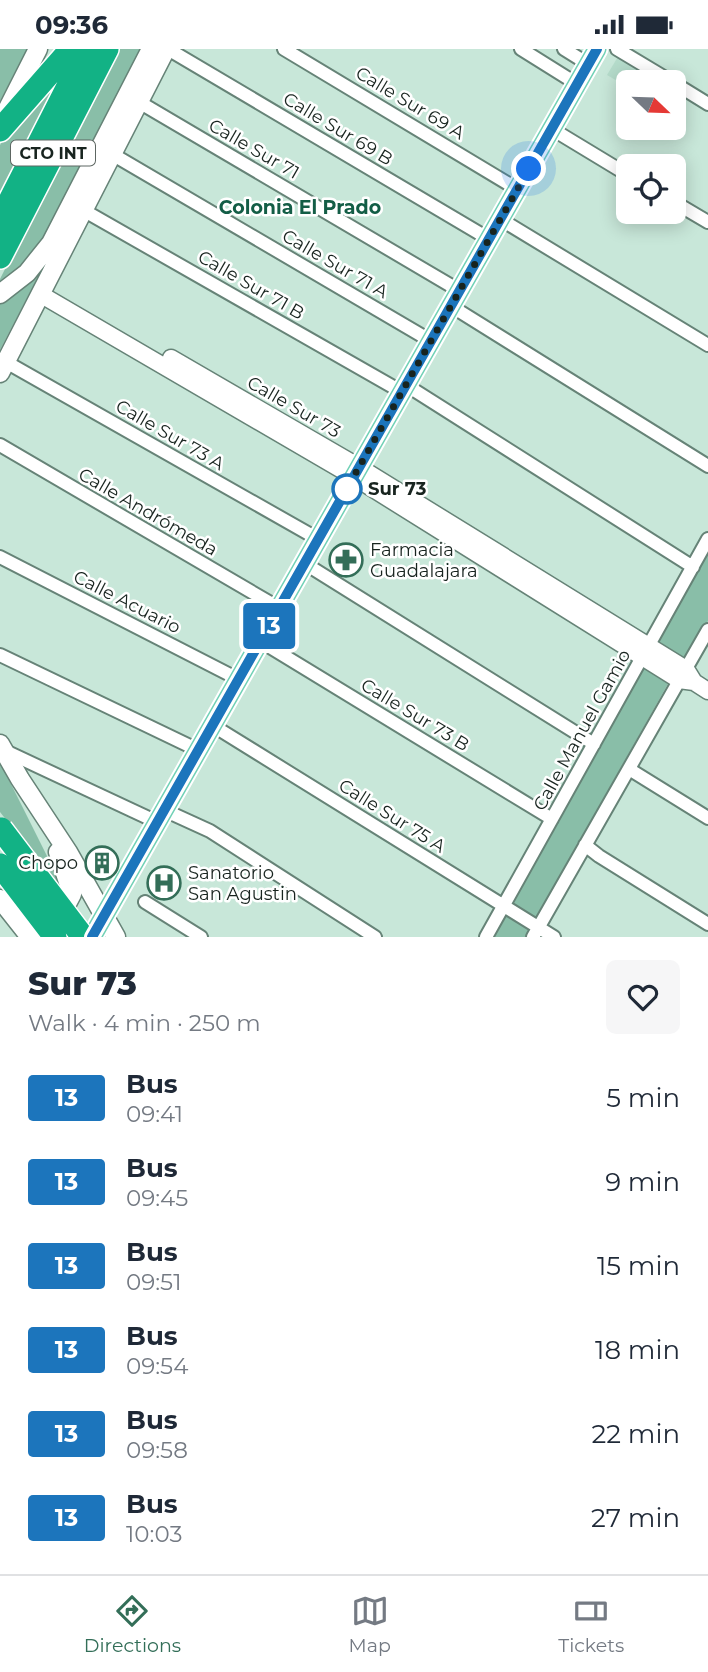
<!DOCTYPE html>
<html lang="en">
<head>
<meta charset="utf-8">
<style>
  body { margin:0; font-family:Montserrat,sans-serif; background:#f6f6f7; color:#1f2937; height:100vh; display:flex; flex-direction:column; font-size:26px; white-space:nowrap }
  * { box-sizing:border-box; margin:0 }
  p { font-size:23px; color:#747a83 }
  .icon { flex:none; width:38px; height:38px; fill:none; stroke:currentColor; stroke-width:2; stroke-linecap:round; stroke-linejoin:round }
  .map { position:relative; height:888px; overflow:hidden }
  .drawer { display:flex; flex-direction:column; background:#fff; flex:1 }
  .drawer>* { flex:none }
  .badge { padding:0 14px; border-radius:5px; font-size:24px; line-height:46px }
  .needle { width:46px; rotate:113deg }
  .controls { position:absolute; left:616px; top:21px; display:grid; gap:14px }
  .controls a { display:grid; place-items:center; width:70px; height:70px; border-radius:10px; background:#fff; box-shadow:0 4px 18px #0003; font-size:35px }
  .you { position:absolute; width:35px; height:35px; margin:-18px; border:5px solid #fff; border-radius:50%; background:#1a73e8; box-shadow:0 0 0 10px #1a73e833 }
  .map>.badge { position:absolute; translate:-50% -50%; box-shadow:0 0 0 4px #fff }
  .round { display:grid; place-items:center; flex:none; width:74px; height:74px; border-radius:10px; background:#f6f6f7 }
  .summary { display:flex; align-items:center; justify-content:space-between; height:119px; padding:0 28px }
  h1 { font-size:33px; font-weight:800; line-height:52px }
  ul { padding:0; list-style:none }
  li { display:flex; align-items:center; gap:21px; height:84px; padding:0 28px }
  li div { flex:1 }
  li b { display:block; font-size:26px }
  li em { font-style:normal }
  li .badge { min-width:77px; font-weight:700; text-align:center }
  .status { display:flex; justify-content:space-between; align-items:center; height:49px; padding:0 35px; background:#fff; direction:ltr }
  .status svg { height:19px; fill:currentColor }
  .dock { display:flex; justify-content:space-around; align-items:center; height:98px; border-top:2px solid #e0e1e3; background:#fff; font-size:19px; color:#747a83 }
  .dock a { display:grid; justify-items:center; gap:4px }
  .dock .selected { color:#336e58 }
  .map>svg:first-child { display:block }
</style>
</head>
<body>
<div class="status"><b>09:36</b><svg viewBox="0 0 49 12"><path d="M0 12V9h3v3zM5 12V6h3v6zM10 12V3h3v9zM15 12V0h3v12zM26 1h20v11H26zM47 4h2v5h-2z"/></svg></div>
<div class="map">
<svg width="708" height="888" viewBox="0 0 708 888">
  <rect width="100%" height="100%" fill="#c8e7d9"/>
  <!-- built -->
  <path fill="#b5dccb" d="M619,6l23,16 -5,11h-9v3h-4l-17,-10z"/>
  <!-- green -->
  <path fill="#89bea8" d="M0,0h27l-27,52z
    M116,0h29l-85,186 -60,115v-71z
    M74,5l-74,139v-48l16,-24z
    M708,500v72l-24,43 -30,-19z
    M644,619l25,14 -143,255h-35z
    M0,713l68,136 -68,-86z"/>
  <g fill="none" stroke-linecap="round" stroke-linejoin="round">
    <defs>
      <path id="minor" d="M168,0l321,190
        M284,0l233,140
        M521,0l56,35
        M564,0l24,15
        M617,0l55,33
        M674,34l34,21
        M139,53l321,189
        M552,80l76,46
        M112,105l319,187
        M674,153l34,20
        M83,161l319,182
        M500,170l208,126
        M451,257l257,160
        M6,313l312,177
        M406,336l287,182
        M0,396l279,163
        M0,508l238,122
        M304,514l290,181
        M260,592l292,178
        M0,606l198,95
        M212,676l342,212
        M3,701l154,72
        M629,720l79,49
        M164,761l46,21 165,106
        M585,796l14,11 109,68
        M145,853l56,35
        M486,888l222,-398
        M533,888l175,-307"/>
      <path id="tertiary" d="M40,245l314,183 325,203 15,2 14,9
        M171,309l188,109 327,202 8,13"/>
      <path id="secondary" d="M3,69l35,-69
        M0,245l27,-21 24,-30 100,-194
        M0,324l166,-324
        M0,695l20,35 48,73 48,85
        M58,803l14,42 -13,25
        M0,850l30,38"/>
      <path id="primary" d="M92,888l505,-888"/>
      <path id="motorway" d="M0,81l71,-81
        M0,171l87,-171
        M0,208l107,-208"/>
    </defs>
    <!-- minor casing -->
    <use href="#minor" stroke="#668377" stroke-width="16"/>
    <!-- tertiary casing -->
    <use href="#tertiary" stroke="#668377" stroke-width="19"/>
    <!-- secondary casing -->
    <use href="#secondary" stroke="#668377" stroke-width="21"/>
    <!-- primary casing -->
    <use href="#primary" stroke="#fff" stroke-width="23"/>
    <!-- motorway casing -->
    <use href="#motorway" stroke="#fff" stroke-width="26"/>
    <!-- minor -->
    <use href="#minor" stroke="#fff" stroke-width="12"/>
    <!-- tertiary -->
    <use href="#tertiary" stroke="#fff" stroke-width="16"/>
    <!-- secondary -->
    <use href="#secondary" stroke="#fff" stroke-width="18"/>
    <!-- primary -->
    <use href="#primary" stroke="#71d1b6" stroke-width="19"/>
    <!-- motorway -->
    <use href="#motorway" stroke="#12b285" stroke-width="23"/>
    <defs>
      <path id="motorway-bridge" d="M1,780l82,108
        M0,816l55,72"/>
    </defs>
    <!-- motorway-bridge casing -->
    <use href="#motorway-bridge" stroke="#fff" stroke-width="26" stroke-linecap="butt"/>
    <!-- motorway-bridge -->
    <use href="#motorway-bridge" stroke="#12b285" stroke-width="23"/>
  </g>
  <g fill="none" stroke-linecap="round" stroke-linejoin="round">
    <defs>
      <path id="line" d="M92,888l505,-888"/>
    </defs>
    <!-- line casing -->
    <use href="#line" stroke="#fff" stroke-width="16"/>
    <!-- line -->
    <use href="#line" stroke="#1c75bc" stroke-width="10"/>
    <!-- walk -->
    <path stroke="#18241f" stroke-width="7" stroke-dasharray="0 12.6" d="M347,440l-5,8 187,-328"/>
  </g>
  <!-- icons -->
  <defs>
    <symbol id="pharmacy-ring" viewBox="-11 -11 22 22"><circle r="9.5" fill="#fff" stroke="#336e58" stroke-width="1.5"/><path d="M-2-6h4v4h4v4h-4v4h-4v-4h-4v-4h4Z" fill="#336e58"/></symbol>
    <symbol id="building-ring" viewBox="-11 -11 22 22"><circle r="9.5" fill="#fff" stroke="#336e58" stroke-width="1.5"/><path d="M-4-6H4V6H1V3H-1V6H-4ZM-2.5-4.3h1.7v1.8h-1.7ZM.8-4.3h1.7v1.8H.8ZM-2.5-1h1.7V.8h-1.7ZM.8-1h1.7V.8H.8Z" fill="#336e58"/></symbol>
    <symbol id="hospital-ring" viewBox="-11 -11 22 22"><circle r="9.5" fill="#fff" stroke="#336e58" stroke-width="1.5"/><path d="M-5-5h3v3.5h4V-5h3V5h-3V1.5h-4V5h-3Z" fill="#336e58"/></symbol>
  </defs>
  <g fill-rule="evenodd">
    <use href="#pharmacy-ring" x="327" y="492" width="38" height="38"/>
    <use href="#building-ring" x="83" y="795" width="38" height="38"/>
    <use href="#hospital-ring" x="145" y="815" width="38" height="38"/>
  </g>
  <!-- markers -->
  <circle fill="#fff" stroke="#1c75bc" stroke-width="3.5" cx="347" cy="440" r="14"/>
  <g text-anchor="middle" stroke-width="5" stroke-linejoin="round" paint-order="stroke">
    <!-- shield labels -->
    <rect fill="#fff" stroke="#5d6662" stroke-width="2" x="11" y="91.5" width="84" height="25" rx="5"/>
    <g font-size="16" font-weight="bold" fill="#18241f">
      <text x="53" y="110">CTO INT</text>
    </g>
    <!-- street labels -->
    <g font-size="18" fill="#18241f" stroke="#fff">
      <text transform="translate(410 54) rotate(31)" y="6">Calle Sur 69 A</text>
      <text transform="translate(338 80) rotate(31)" y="6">Calle Sur 69 B</text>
      <text transform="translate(254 100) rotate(30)" y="6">Calle Sur 71</text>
      <text transform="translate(335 215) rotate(30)" y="6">Calle Sur 71 A</text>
      <text transform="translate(251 236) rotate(30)" y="6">Calle Sur 71 B</text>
      <text transform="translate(294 358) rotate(30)" y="6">Calle Sur 73</text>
      <text transform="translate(170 386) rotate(30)" y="6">Calle Sur 73 A</text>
      <text transform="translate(148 463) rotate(30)" y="6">Calle Andrómeda</text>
      <text transform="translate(127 553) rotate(27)" y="6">Calle Acuario</text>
      <text transform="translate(415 666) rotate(31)" y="6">Calle Sur 73 B</text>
      <text transform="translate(582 681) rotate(-61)" y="6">Calle Manuel Gamio</text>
      <text transform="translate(392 767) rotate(32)" y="6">Calle Sur 75 A</text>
    </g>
    <!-- stop labels -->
    <g font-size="18" font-weight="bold" fill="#18241f" stroke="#fff" text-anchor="start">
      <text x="368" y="446">Sur 73</text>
    </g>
    <!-- poi labels -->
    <g font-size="18" fill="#18241f" stroke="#fff" text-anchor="start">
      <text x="370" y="507">Farmacia<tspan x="370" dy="21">Guadalajara</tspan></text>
      <text x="78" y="820" text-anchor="end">Chopo</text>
      <text x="188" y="830">Sanatorio<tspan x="188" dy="21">San Agustin</tspan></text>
    </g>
    <!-- neighbourhood labels -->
    <g font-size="19" font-weight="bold" fill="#135d46" stroke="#fff">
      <text x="300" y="165">Colonia El Prado</text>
    </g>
  </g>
</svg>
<div class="controls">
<a><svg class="needle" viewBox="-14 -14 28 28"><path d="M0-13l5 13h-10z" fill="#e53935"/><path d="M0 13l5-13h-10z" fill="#747a83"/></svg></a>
<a><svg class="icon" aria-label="locate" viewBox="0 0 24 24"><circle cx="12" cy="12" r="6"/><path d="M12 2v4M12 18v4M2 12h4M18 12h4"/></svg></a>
</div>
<div class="you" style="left:529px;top:120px"></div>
<b class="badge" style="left:269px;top:577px;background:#1c75bc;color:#fff">13</b>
</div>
<section class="drawer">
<div class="summary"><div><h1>Sur 73</h1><p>Walk · 4 min · 250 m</p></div><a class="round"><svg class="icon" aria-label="heart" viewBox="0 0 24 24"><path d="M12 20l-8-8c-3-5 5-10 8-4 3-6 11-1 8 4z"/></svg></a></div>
<ul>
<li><span class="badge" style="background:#1c75bc;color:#fff">13</span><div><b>Bus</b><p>09:41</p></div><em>5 min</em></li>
<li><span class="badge" style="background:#1c75bc;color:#fff">13</span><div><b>Bus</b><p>09:45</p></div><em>9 min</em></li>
<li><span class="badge" style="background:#1c75bc;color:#fff">13</span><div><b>Bus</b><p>09:51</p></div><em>15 min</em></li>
<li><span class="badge" style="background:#1c75bc;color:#fff">13</span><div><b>Bus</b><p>09:54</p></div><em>18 min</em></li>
<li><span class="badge" style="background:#1c75bc;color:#fff">13</span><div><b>Bus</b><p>09:58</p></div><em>22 min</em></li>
<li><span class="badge" style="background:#1c75bc;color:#fff">13</span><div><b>Bus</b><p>10:03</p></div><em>27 min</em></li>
</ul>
</section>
<nav class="dock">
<a class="selected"><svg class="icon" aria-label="directions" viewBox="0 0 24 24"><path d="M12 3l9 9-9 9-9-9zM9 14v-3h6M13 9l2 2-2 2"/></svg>Directions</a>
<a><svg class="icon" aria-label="map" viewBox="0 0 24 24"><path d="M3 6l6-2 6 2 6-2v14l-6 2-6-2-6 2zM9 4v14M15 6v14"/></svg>Map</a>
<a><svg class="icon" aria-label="tickets" viewBox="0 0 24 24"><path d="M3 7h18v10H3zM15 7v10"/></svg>Tickets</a>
</nav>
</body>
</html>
